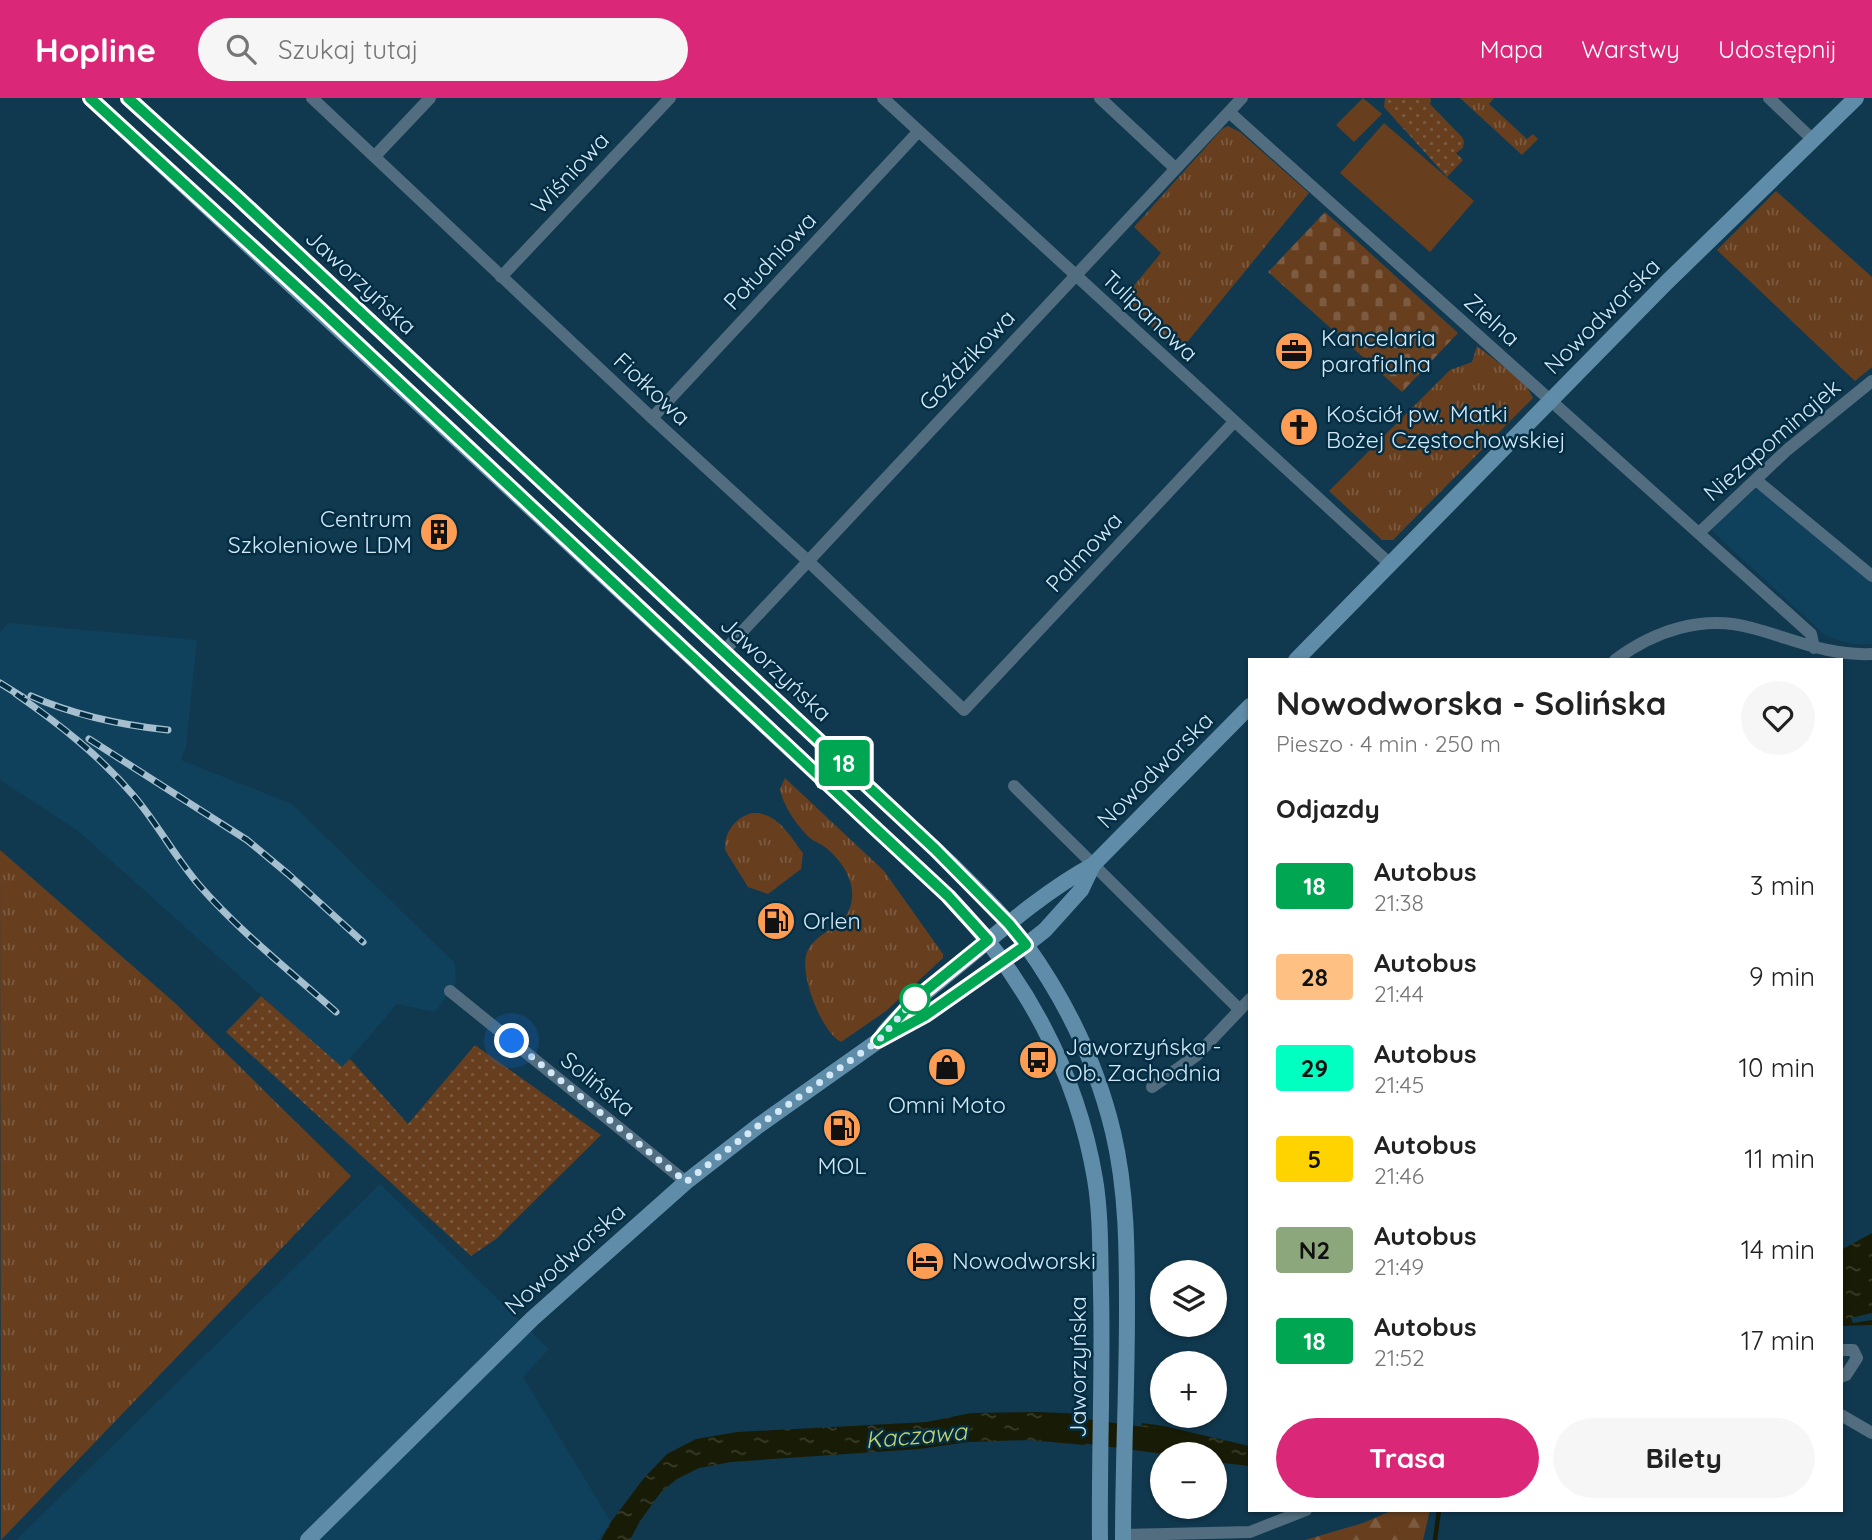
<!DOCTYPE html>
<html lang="pl">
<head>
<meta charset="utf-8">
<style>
  body { margin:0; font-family:Quicksand,sans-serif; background:#f6f6f6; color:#222; height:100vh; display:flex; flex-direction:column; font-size:26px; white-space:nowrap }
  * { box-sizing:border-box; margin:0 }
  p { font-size:23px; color:#767676 }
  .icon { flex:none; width:38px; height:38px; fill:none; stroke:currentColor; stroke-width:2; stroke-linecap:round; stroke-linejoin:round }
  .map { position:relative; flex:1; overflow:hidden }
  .drawer { position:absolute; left:1248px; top:560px; width:595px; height:854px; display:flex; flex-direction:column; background:#fff; border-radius:0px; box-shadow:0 2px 5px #0004 }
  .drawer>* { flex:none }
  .badge { padding:0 14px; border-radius:5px; font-size:24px; line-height:46px }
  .controls { position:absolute; left:1150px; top:1162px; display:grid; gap:14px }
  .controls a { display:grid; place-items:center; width:77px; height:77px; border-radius:50%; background:#fff; box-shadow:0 2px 5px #0004; font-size:35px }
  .you { position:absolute; width:35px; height:35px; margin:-18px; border:5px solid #fff; border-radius:50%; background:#1a73e8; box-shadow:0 0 0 10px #1a73e833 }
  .map>.badge { position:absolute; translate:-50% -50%; box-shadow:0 0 0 4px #fff }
  h2 { padding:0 28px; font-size:26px; line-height:63px }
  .round { display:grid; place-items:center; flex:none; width:74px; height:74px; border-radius:37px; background:#f6f6f6 }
  .overview { display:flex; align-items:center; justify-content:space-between; height:119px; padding:0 28px }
  h1 { font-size:33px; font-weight:700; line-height:52px }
  .cta { display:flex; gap:14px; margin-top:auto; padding:14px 28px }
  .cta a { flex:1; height:80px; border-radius:42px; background:#db2777; color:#fff; font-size:28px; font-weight:700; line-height:80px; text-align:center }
  .cta a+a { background:#f6f6f6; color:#222 }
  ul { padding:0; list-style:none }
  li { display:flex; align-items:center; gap:21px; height:91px; padding:0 28px }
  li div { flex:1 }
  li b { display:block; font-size:26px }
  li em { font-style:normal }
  li .badge { min-width:77px; font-weight:700; text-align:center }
  header { display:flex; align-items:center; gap:42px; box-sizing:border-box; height:98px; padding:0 35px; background:#db2777; color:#fff }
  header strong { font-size:33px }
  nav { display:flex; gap:38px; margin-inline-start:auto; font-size:24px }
  .search { width:490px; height:63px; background:#f6f6f6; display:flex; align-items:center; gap:18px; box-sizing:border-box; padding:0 24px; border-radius:38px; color:#767676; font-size:26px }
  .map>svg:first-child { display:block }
</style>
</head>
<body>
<header>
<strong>Hopline</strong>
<div class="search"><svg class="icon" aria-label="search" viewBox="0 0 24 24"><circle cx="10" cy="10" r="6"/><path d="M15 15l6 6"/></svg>Szukaj tutaj</div>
<nav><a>Mapa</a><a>Warstwy</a><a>Udostępnij</a></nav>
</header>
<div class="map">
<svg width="1872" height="1442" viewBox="0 0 1872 1442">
  <defs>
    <pattern id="grass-tufts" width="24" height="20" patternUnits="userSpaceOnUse" patternTransform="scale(1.75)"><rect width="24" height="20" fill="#673f1f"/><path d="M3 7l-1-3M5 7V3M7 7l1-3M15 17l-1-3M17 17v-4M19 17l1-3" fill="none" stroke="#7c5b40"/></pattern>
    <pattern id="forest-firs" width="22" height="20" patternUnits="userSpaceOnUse" patternTransform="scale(1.75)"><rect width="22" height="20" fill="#673f1f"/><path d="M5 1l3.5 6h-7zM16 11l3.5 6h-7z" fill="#7c5b40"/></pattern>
    <pattern id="cemetery-stones" width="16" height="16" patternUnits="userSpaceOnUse" patternTransform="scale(1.75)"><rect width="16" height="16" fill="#673f1f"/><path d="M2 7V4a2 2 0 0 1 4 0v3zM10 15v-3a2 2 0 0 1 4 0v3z" fill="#7c5b40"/></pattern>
    <pattern id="park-dots" width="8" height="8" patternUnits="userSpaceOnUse" patternTransform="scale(1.75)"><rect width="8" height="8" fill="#673f1f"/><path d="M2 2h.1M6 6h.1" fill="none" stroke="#7c5b40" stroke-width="1.8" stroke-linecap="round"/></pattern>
    <pattern id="water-ripples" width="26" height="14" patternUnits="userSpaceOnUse" patternTransform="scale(1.75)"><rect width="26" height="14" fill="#181c06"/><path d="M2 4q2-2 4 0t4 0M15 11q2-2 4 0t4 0" fill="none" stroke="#393d2b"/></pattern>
  </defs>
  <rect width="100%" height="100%" fill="#10384e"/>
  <!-- built -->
  <path fill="#0f415c" d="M1756,390l116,93v63h-21l-25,-8 -115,-106z
    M8,525l189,17 -11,107 -5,13 111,44 163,159 1,21 -21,28 -38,-8 -55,64 -264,-237 -78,-51v-147z
    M380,1086l169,165 -26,28 88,145 -13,18h-582z"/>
  <!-- grass -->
  <path fill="url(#grass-tufts)" d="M1460,0h34l-5,6 38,35 6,-5 5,5 -16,16z
    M1228,28l12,6 69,61 -130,159 -57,-52 39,-47 -27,-26 88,-98z
    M1776,93l96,86v90l-17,14 -138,-131z
    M1477,248l48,37 8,15 -140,142h-11l-53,-49 121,-121 22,-8z
    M785,680l99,93 59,83v4l-57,53 -45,31c-20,-10 -44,-72 -33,-92 12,-23 41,-20 44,-52 2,-20 -12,-39 -27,-51 -4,-3 -10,-5 -14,-8 -13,-12 -28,-33 -31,-50z
    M752,715c26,-1 37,22 51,40l-2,16 -33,25 -20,-7 -23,-37c-1,-18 10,-32 27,-37z
    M0,752l175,153 176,173 -350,364z"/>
  <!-- forest -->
  <path fill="url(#forest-firs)" d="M1393,1412h37l-7,30h-118l58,-17z"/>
  <!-- cemetery -->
  <path fill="url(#cemetery-stones)" d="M1325,114l133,121 -56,59 -134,-120z"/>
  <!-- park -->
  <path fill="url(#park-dots)" d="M1385,0h46l-1,6 32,33 2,4 -1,7 -7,5 7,7 -16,17 -63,-70z
    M261,898l81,71 8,-8 58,65 67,-79 126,90 -105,104 -25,17 -245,-224z"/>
  <!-- pitch -->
  <path fill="#673f1f" d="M1363,0l19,16 -28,28 -18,-17z
    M1384,25l90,78 -44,51 -90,-79z"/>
  <!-- water -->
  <path fill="url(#water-ripples)" d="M1872,1135v80l-21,5 2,5 19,-3v5l-31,1v-76z
    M1038,1314l48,2 -1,31 -57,-5 -59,2 -50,7 -188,13 -32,6 -22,11 -16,13 -21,29 -10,19h-29l10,-18 33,-44 23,-24 29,-15 41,-7 190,-10 44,-9z
    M1142,1325l22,3 85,20v20l-34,-4 -1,-8h-38l-35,-6z"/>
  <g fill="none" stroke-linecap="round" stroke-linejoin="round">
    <!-- stream -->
    <path stroke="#181c06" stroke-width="4.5" d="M1435,1442l4,-30"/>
    <!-- river -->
    <path stroke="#181c06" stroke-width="24" d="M1053,1329l120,16"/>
    <!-- street -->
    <path stroke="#516d7f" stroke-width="12" d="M312,0l340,320 155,142 157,150 270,-288
      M883,0l507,466
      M1100,0l75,70
      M1769,0l43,41
      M1229,14l582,522 3,14
      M375,58l55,-58
      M501,179l169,-179
      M652,320l266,-286
      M1756,382l116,96
      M1700,434l87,-82 85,-69
      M724,553l518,-553
      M1615,562c39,-29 88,-46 137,-32 42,11 75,28 120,26
      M1014,688l225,223
      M450,893l236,191
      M1152,989l45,-32 53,-56
      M1841,1252h12l4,8 -11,17 -5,2
      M1841,1317l31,18
      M1123,1437l127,-3 56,-22"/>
    <!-- secondary -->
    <path stroke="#5f8ca8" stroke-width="16" d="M90,0l858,798c76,78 129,176 147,283 6,36 5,74 6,111 2,84 -2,167 -1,250
      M128,0l108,98 714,667c26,26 54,52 76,82 40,56 71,120 87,187 14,59 14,119 14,179 0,77 -4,153 -4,229
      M1296,562l371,-378 189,-184
      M884,935c22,-27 49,-46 75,-68 42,-35 86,-74 134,-100l157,-159
      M308,1442l224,-221 154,-137 72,-56 120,-85 48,-26 100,-70 19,-15 36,-40 12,-25"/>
    <defs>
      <path id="rail" d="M0,585l24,15
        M16,596c43,30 83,61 117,101 24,28 42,62 66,90 41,47 91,86 137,127
        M31,598c45,20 89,29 137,34
        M89,641l158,101 41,34 75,68"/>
    </defs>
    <!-- rail casing -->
    <use href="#rail" stroke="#a5bfcf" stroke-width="7"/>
    <!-- rail -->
    <use href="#rail" stroke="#032d43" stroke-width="4.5" stroke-dasharray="13" stroke-linecap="butt"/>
  </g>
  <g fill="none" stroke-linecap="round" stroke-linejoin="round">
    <defs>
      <path id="line" d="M90,0l226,207 561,525 71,66 40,44 -73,59 -37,42 48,-26 100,-70 -17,-21 -74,-75 -699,-653 -108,-98"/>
    </defs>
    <!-- line casing -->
    <use href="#line" stroke="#fff" stroke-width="16"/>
    <!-- line -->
    <use href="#line" stroke="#00a651" stroke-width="10"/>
    <!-- walk -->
    <path stroke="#d3e8f6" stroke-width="7" stroke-dasharray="0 12.6" d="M512,943l174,141 72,-56 120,-85 37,-42"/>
  </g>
  <!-- icons -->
  <defs>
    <symbol id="office-disc" viewBox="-11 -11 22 22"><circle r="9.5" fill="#fc9d53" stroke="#032d43"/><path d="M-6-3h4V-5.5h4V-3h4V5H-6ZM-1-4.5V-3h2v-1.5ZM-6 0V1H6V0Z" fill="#111"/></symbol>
    <symbol id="church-disc" viewBox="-11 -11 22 22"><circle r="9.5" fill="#fc9d53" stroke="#032d43"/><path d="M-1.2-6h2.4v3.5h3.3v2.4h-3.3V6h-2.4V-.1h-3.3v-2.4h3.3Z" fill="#111"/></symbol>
    <symbol id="building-disc" viewBox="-11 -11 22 22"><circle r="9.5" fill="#fc9d53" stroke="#032d43"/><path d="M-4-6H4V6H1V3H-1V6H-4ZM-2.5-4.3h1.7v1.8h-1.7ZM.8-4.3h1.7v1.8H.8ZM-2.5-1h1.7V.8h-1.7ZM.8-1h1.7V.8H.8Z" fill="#111"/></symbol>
    <symbol id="fuel-disc" viewBox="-11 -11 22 22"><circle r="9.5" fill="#fc9d53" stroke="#032d43"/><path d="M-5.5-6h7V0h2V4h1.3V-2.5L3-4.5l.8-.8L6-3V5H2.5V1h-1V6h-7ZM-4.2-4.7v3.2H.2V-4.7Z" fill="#111"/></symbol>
    <symbol id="bus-disc" viewBox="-11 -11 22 22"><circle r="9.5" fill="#fc9d53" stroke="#032d43"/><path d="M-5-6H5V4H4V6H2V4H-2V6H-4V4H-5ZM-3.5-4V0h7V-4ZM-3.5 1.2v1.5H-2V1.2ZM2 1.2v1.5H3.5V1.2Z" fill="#111"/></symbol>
    <symbol id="shop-disc" viewBox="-11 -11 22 22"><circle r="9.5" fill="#fc9d53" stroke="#032d43"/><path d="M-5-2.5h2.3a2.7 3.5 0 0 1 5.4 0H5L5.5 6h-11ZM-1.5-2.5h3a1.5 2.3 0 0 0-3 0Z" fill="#111"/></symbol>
    <symbol id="hotel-disc" viewBox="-11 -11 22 22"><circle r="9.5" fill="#fc9d53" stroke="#032d43"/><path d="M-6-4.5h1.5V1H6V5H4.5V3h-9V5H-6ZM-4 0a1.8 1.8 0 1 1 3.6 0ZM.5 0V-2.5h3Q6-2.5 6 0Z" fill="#111"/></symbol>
  </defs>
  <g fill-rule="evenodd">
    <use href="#office-disc" x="1272" y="231" width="44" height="44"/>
    <use href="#church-disc" x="1277" y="307" width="44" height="44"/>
    <use href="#building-disc" x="417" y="412" width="44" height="44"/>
    <use href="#fuel-disc" x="754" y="801" width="44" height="44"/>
    <use href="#bus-disc" x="1016" y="940" width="44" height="44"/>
    <use href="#shop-disc" x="925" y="947" width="44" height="44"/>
    <use href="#fuel-disc" x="820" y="1008" width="44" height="44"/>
    <use href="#hotel-disc" x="903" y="1141" width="44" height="44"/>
  </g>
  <!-- markers -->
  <circle fill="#fff" stroke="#00a651" stroke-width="3.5" cx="915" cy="901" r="14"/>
  <g text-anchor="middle" stroke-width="5" stroke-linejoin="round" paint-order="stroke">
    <!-- street labels -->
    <g font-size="23" fill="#d3e8f6" stroke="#032d43">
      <text transform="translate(570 75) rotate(-47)" y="8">Wiśniowa</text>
      <text transform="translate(770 163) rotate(-47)" y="8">Południowa</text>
      <text transform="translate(361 184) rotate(43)" y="8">Jaworzyńska</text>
      <text transform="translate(1150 218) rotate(43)" y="8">Tulipanowa</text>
      <text transform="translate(1602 218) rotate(-45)" y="8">Nowodworska</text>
      <text transform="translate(1492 222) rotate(42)" y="8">Zielna</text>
      <text transform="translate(967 262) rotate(-47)" y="8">Goździkowa</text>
      <text transform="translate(652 291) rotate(43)" y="8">Fiołkowa</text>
      <text transform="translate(1772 342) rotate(-41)" y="8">Niezapominajek</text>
      <text transform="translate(1084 454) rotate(-47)" y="8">Palmowa</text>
      <text transform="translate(776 571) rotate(43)" y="8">Jaworzyńska</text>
      <text transform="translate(1155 672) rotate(-45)" y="8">Nowodworska</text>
      <text transform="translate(598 986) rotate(39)" y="8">Solińska</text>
      <text transform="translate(565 1161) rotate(-42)" y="8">Nowodworska</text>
      <text transform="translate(1078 1269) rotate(-90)" y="8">Jaworzyńska</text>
    </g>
    <!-- poi labels -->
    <g font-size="23" fill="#d3e8f6" stroke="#032d43" text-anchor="start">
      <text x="1321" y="248">Kancelaria<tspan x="1321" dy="26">parafialna</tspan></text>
      <text x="1326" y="324">Kościół pw. Matki<tspan x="1326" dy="26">Bożej Częstochowskiej</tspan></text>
      <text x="412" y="429" text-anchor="end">Centrum<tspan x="412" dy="26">Szkoleniowe LDM</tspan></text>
      <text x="803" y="831">Orlen</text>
      <text x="1065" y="957">Jaworzyńska -<tspan x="1065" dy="26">Ob. Zachodnia</tspan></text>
      <text x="947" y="1015" text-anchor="middle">Omni Moto</text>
      <text x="842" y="1076" text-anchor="middle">MOL</text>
      <text x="952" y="1171">Nowodworski</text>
    </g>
    <!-- water labels -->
    <g font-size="24" font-style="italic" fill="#c4d370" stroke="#032d43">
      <text transform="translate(916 1338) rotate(-5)" y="8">Kaczawa</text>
    </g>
  </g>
</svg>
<div class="controls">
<a><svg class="icon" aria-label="layers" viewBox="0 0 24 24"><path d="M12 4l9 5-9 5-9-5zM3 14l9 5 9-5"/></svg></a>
<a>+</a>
<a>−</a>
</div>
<div class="you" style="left:512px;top:943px"></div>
<b class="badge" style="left:844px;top:665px;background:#00a651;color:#fff">18</b>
<section class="drawer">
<div class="overview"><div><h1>Nowodworska - Solińska</h1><p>Pieszo · 4 min · 250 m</p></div><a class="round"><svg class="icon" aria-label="heart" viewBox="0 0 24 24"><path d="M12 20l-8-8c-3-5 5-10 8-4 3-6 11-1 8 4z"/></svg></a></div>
<h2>Odjazdy</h2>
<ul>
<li><span class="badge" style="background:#00a651;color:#fff">18</span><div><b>Autobus</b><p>21:38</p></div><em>3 min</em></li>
<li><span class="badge" style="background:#ffc183;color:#111">28</span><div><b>Autobus</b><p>21:44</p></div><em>9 min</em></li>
<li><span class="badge" style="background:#00ffc1;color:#111">29</span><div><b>Autobus</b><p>21:45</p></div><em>10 min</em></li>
<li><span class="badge" style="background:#ffd300;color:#111">5</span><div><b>Autobus</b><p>21:46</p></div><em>11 min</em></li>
<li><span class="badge" style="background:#8ca77b;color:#111">N2</span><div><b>Autobus</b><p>21:49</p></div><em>14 min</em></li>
<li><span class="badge" style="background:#00a651;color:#fff">18</span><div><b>Autobus</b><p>21:52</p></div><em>17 min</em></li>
</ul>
<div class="cta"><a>Trasa</a><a>Bilety</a></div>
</section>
</div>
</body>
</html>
